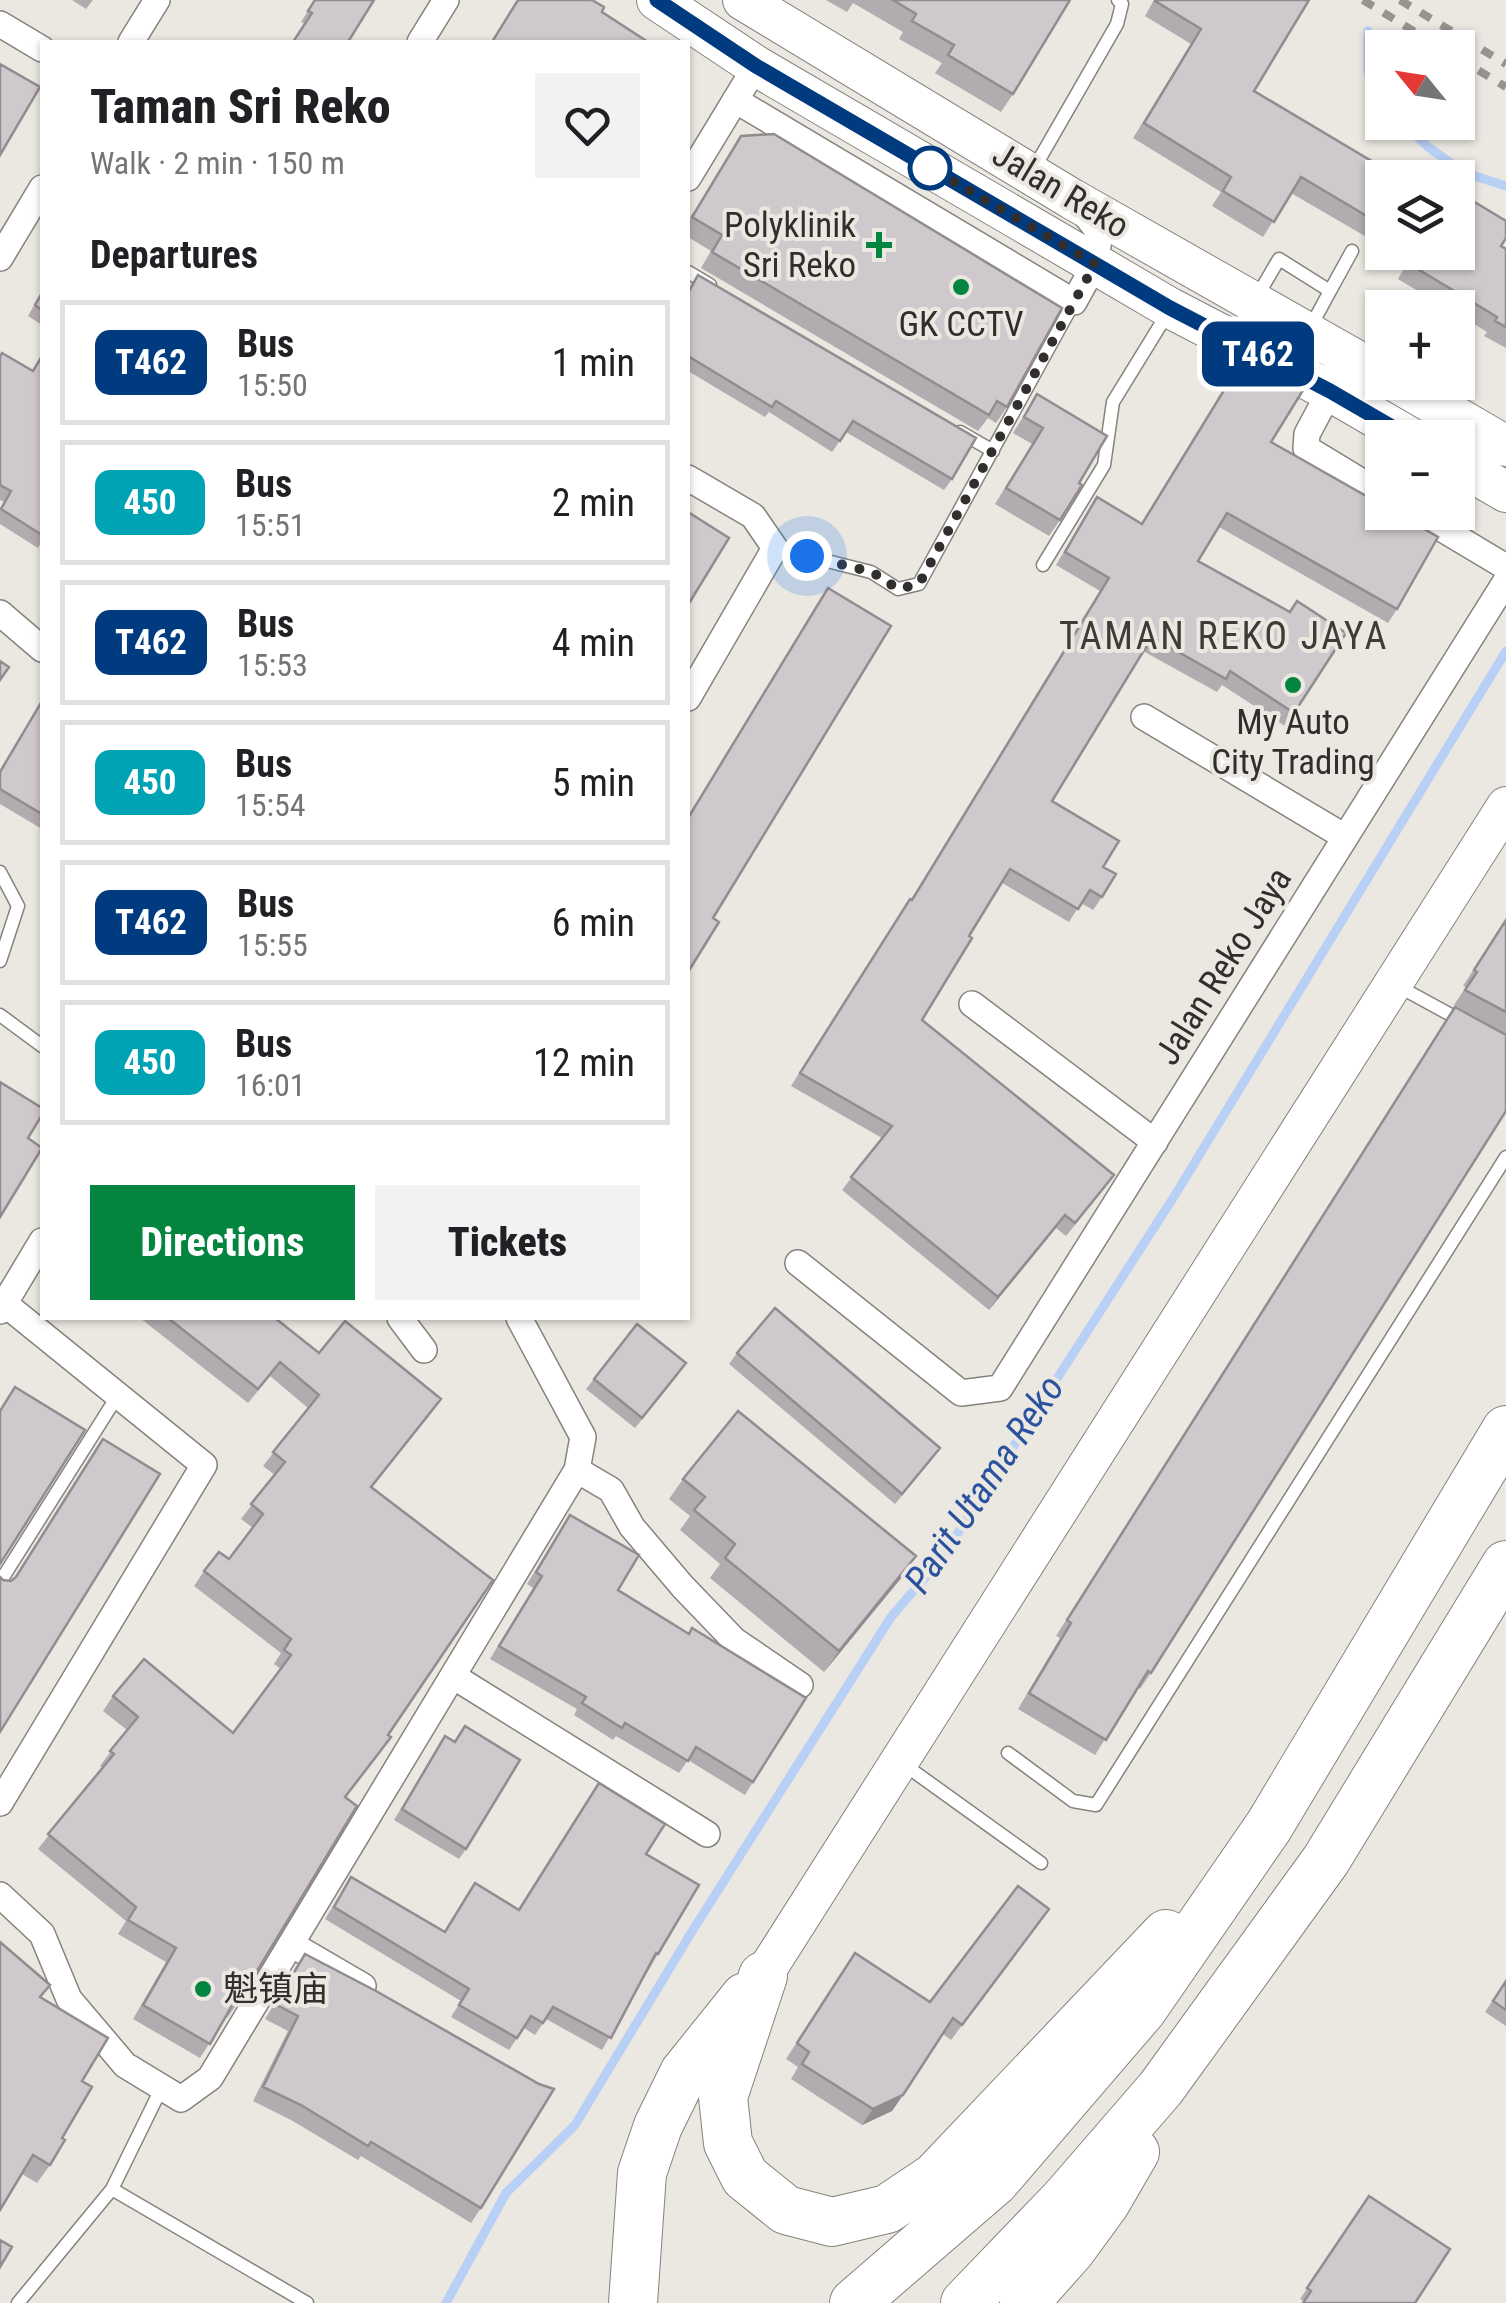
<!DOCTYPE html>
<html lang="en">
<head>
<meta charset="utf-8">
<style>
  body { margin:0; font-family:"Roboto Condensed","Noto Sans SC",sans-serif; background:#f2f2f2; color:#202124; height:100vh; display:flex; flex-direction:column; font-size:38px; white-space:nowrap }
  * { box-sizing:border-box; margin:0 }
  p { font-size:32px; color:#757577 }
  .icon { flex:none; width:55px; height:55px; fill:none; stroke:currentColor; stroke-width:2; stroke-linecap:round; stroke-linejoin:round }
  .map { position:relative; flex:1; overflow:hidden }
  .side { position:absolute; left:40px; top:40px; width:650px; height:1280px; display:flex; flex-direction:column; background:#fff; border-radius:0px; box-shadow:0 2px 8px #0004 }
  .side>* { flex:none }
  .badge { padding:0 20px; border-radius:15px; font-size:35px; line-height:65px }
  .needle { width:65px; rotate:300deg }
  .buttons { position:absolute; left:1365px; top:30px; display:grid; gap:20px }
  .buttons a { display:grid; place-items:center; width:110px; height:110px; border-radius:0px; background:#fff; box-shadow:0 2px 8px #0004; font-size:50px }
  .you { position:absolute; width:50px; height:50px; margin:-25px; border:8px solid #fff; border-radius:50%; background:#1a73e8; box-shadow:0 0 0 15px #1a73e833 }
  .map>.badge { position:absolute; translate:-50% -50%; box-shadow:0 0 0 5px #fff }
  h2 { padding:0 50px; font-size:38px; line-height:90px }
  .round { display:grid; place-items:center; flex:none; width:105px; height:105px; border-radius:0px; background:#f2f2f2 }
  .head { display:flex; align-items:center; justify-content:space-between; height:170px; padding:0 50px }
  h1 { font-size:48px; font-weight:800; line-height:75px }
  .primary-button { display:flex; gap:20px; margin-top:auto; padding:20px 50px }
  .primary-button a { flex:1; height:115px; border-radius:0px; background:#04853f; color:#fff; font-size:40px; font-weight:800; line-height:115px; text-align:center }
  .primary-button a+a { background:#f2f2f2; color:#202124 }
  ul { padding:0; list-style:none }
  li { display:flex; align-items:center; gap:30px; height:125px; margin:0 20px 15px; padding:0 30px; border:5px solid #e0e0e0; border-radius:0px }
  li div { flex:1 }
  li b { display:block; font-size:38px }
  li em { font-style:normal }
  li .badge { min-width:110px; font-weight:700; text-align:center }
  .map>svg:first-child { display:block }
</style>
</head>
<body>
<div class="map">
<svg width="1506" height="2303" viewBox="0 0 1506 2303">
  <rect width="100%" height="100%" fill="#ebe7e1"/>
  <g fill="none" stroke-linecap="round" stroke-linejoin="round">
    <!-- stream -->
    <path stroke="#b8cff6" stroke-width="9" d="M1368,31v41l14,30
      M1401,122l27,25 37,26 41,13
      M446,2303l60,-110 69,-68 116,-192 200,-316 50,-58 234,-364 331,-544"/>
    <defs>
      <path id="lane" d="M1032,172l85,-148 5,-20 -4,-4
        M688,272l22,13
        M1330,291l22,-40
        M1255,300l24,-41 51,32 -20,37
        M960,432l33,19
        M775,548l96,24 27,17 21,-5 155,-282
        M1043,565l61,-100 9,-63 56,-91
        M0,872l18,34 -18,55
        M1396,985l66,36
        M0,1015l42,31
        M0,1582l118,-187
        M1008,1753l65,48 23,4 410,-648
        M902,1763l139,100
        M112,2189l195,114
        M18,2303l94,-114 50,-102"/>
      <path id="street" d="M0,24l42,25
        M131,42l26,-42
        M420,42l26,-42
        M735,100l339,202 21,-38 5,-30 -18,-24
        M688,178l68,-112
        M0,258l42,-70
        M1330,391l-23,43 -1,14 76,46
        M688,478l65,38 22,32 -87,150
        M1414,512l92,55
        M0,613l42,36
        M1144,717l201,120
        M972,1004l183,138
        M798,1263l163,130 39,-5 506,-807
        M0,1311l42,-70
        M400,1318l24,32
        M577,1470l34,20 21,37 51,60 51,53 66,45
        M453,1676l254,158
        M0,1803l204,-338 -199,-161
        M0,1895l42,39 27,65 56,66 56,34 29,-21 367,-608 6,-33 -64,-119
        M291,1944l72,42"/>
      <path id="secondary" d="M763,1976l743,-1170"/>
      <path id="primary" d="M657,0l99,66 339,198 75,44 160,83 81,47
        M743,0l329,199 310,176
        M1396,382l110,64
        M1458,464l48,28"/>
      <path id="highway" d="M763,1976l-40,121 5,46 17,34 41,33 46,12 55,-13 48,-32 231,-243
        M633,2303l9,-130 16,-47 26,-53 61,-76
        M854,2303l141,-122 147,-171 127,-184 237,-396
        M965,2303l99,-103 97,-112 165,-228 180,-295
        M1024,2303l47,-53 35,-48 29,-50"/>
    </defs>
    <!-- lane casing -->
    <use href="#lane" stroke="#86827c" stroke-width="15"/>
    <!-- street casing -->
    <use href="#street" stroke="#86827c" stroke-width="28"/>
    <!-- secondary casing -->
    <use href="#secondary" stroke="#86827c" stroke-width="40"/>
    <!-- primary casing -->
    <use href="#primary" stroke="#86827c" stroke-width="42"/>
    <!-- highway casing -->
    <use href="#highway" stroke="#86827c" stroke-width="50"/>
    <!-- lane -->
    <use href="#lane" stroke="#fff" stroke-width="12"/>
    <!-- street -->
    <use href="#street" stroke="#fff" stroke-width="25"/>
    <!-- secondary -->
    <use href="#secondary" stroke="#fff" stroke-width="38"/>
    <!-- primary -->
    <use href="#primary" stroke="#fff" stroke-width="40"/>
    <!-- highway -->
    <use href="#highway" stroke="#fff" stroke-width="48"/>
    <!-- rail -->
    <path stroke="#97948f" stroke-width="8" stroke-dasharray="12 12" stroke-linecap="butt" d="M1363,0l78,48
      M1400,0l106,64
      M1458,58l48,29"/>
  </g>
  <!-- wall -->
  <path fill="#b2acb0" d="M72,0h21l-7,9z
    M315,0l33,42 -47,-20z
    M826,0h244l-57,94 -12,18 -66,-39 7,-10 -43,-24 4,-7 -50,-29 -6,9z
    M1154,0h155l-55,91 128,87v68l-91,-53 -28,44 -51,-31 9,-14 -88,-54 58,-94 -46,-28z
    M741,136l266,271 -11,16 -8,-5 -10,13 -277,-163 10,-17 -23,-14v-15z
    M1501,246l5,3v99l-22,-12 3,-4 -29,-18v-6h-12l-48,-29 10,-18 -15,-9h65z
    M698,275l254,204 -8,11 -98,-58 -14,20 -63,-40 -4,5 -77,-46v-80z
    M42,291v34l-14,-9z
    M42,354v187l-4,7 -38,-24v-16l4,-6 -4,-2v-144l33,15z
    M1245,356l26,86 126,167 -9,14 -169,-96 -21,34 96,152 -9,13 -63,-41 -5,7 -74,-41 -91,150 51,66 -1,30 -9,13 -12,-7 -12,19 -67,-39 -33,53 -47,84 183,168 -39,48 -10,-8 -67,82 -147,-120 40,-52 -91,-52 110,-174 9,-13 1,1 189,-309 -44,-26 32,-54 9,-14 44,27z
    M1037,394l42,89 -19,37 -11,16 -54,-32 37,-60 -19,-11z
    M42,701v128l-42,-25v-34z
    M1506,919v115l-52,-29 12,-18 -3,-1z
    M1455,1007l-304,666 -11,16 -2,-2 -43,68 -77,-46 42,-71 -4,-2z
    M140,1318h135l44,35 112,60 -59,74 16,248 -7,17 -35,45 -109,207 -10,14 -1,-1 -26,41 -67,-39 33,-57 -48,-28 8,-13 -88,-72 64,-81 -2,-2 27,-36 -24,-19 10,-15 120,37 48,-64 -7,-5 7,-11 -87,-67 10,-15 25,-12 24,-31 -12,-9 34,-44 -12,-9 45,-58 -38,-32 -22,27z
    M737,1353l196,105 -38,46 -166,-140z
    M679,1374l-44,54 -49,-39 8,-10z
    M683,1479l219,98 -78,95 -114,-94 10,-14 -40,-34 10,-14 -21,-17z
    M570,1515l48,75 135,192 -8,13 -57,-35 -9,13 -63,-37 -3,4 -39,-25 3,-6 -87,-50 43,-71 -6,-4z
    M445,1736l21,113 -7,10 -65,-39z
    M646,1854l12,100 -56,96 -56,-31 -11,16 -11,-7 -15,22 -58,-33 10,-16 -136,-82 26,-42 93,55 31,-49 43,27z
    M1049,1909l-98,131 -8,-6 -51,77 -30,14 -71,-46 7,-12 -12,-8 58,-90 86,33z
    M0,1942l50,43 -9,12 41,84 -20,57 -12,27 -13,18 -15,-9z
    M305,1954l176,254 -10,15 -110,-67 -3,4 -67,-40 -38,-19 35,-70 -23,-12z
    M1506,1981v45l-21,-14z
    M1369,2196l-65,105 -4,-2z"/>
  <!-- shaded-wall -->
  <path fill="#918c90" d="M1065,1215l-9,13 -67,82 9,-13z
    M441,1399l-10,14 -70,88 10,-14z
    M916,1556l-14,21 -78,95 15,-21z
    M903,2095l-11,16 -30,14 11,-16z"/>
  <!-- building -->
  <path fill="#cfc8cd" stroke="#918c90" stroke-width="2.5" d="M315,0h59l-26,42h-55l19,-29 -4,-2z
    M518,0h74l12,7 -2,5 46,30h-156z
    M893,0h177l-57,94 -65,-39 6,-10 -42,-24 4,-7z
    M1156,0h153l-55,91 146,87h-18v47l-81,-48 -27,45 -51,-31 8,-14 -87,-54 57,-94 -46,-28z
    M0,64l40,23 -40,68z
    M774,134l288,174 -55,99 -10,-6 -8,14 -277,-163 10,-17 -30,-18 49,-81z
    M1458,192l48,29v17l-5,8 5,3v78l-11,-6 2,-4 -89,-54 7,-11h43z
    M698,275l278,163 -24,41 -99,-58 -13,20 -64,-40 -4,6 -84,-51v-63z
    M42,293v17l-7,-5z
    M2,353l31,18 9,-15v179l-41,-26 10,-18 -11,-6v-128z
    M1245,356l60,31 -34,55 111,63v7h13l43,25 -41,72 -170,-96 -29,48 92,51 7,-11 49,32 -52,80 -64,-42 -4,8 -74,-42 -100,164 67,40 -16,26 13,7 -14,23 -12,-7 -12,19 -68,-40 -41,67 3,2 -50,82 192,155 -39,48 -10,-8 -67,82 -147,-120 41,-51 -92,-53 110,-174 2,1 197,-322 -44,-26 32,-55 45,27z
    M1037,394l70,42 -28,47 3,2 -22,35 -54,-32 37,-60 -19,-11z
    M688,512l41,26 -41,67z
    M828,588l63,38 -178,292 6,4 -31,50v-154z
    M0,661l9,6 -9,13z
    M42,701v113l-42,-25v-17z
    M1506,920v92l-41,-22 12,-18 -3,-2z
    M1455,1007l51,28v76l-355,562 -3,-2 -42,69 -77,-47 42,-70 -4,-3z
    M0,1082l42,26v7l-14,23 14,10 -42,69z
    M775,1308l165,140 -38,46 -165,-141z
    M168,1318h107l44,35 26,-32 96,78 -70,88 122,93 -105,155 3,2 -46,60 12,9 -120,198 -3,-2 -24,42 -67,-39 33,-57 -48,-28 8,-13 -88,-73 66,-80 -4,-3 28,-34 -25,-21 31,-37 89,74 58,-78 -7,-5 7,-11 -87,-68 15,-19 10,7 34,-45 -12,-10 34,-42 -12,-10 46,-57 -39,-33 -22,27z
    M637,1324l49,39 -44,55 -48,-39z
    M15,1387l70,43 -85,134v-153z
    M738,1411l178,145 -77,95 -114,-93 10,-14 -41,-34 11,-13 -22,-18z
    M103,1439l57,35 -160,258v-155l3,3 8,1 5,-4z
    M570,1515l69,40 -21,35 71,44 3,-6 114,70 -53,84 -57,-35 -8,14 -63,-38 -3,5 -40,-25 4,-6 -87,-51 43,-70 -6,-4z
    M465,1726l55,34 -54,89 -64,-40 43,-73 10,6z
    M599,1783l66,41 -19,30 53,31 -41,69 -2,-1 -45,85 -58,-31 -10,16 -12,-7 -14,22 -58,-33 10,-16 -135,-82 17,-30 94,55 30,-49 44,27z
    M1018,1886l31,23 -87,116 -9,-7 -50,77 -30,14 -71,-45 7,-12 -12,-9 58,-90 75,49z
    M0,1942l50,43 -10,12 68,41 -26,43 10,6 -30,51 3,2 -15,25 -17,-10 -33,55z
    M305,1954l71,37 163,93 15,5 -73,119 -110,-66 -3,4 -67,-41 -38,-18 35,-71 -23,-12z
    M1506,1981v29l-13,-9z
    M1369,2196l81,53 -35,54h-112l8,-12 -4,-3z
    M0,2240l12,7 -12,20z"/>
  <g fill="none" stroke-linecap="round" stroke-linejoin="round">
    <defs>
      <path id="line" d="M657,0l99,66 339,198 75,44 160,83 81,47"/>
    </defs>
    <!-- line casing -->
    <use href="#line" stroke="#fff" stroke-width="22"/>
    <!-- line -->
    <use href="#line" stroke="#003b80" stroke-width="15"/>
    <!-- walk -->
    <path stroke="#312f2d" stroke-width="10" stroke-dasharray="0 18" d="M807,556l65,16 26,17 21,-5 176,-320 -168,-98 3,2"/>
  </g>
  <!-- markers -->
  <circle fill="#fff" stroke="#003b80" stroke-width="5" cx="930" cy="168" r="20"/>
  <g fill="#04853f" stroke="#ebe7e1" stroke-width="4">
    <path d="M874 230h10v10h10v10h-10v10h-10v-10h-10v-10h10z"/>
    <circle cx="961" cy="287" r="10"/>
    <circle cx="1293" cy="685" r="10"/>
    <circle cx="203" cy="1989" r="10"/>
  </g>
  <g text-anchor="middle" stroke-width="8" stroke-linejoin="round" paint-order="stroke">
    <!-- street labels -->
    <g font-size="35" fill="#312f2d" stroke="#ebe7e1">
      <text transform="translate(1061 190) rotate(31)" y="12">Jalan Reko</text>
      <text transform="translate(1223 966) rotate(-58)" y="12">Jalan Reko Jaya</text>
    </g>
    <!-- poi labels -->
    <g font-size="35" fill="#312f2d" stroke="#ebe7e1">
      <text x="856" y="237" text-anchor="end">Polyklinik<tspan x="856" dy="40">Sri Reko</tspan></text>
      <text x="961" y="336">GK CCTV</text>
      <text x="1293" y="734">My Auto<tspan x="1293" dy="40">City Trading</tspan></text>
      <text x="223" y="2001" text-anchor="start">魁镇庙</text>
    </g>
    <!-- neighbourhood labels -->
    <g font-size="38" letter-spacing="2.5" fill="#3f3c37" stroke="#ebe7e1">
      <text x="1224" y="649">TAMAN REKO JAYA</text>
    </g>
    <!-- water labels -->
    <g font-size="38" font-style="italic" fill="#2a529e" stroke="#ebe7e1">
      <text transform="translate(984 1484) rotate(-56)" y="13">Parit Utama Reko</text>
    </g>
  </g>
</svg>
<div class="buttons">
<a><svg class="needle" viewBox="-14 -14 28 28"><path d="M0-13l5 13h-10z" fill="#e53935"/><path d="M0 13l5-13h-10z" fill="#757577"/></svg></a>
<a><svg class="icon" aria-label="layers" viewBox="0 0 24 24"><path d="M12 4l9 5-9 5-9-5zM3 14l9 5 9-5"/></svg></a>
<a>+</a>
<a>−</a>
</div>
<div class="you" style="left:807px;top:556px"></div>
<b class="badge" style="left:1258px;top:354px;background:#003b80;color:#fff">T462</b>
<section class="side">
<div class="head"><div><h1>Taman Sri Reko</h1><p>Walk · 2 min · 150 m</p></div><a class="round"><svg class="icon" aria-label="heart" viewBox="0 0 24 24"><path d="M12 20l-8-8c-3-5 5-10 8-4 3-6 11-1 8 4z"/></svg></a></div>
<h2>Departures</h2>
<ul>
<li><span class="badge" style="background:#003b80;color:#fff">T462</span><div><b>Bus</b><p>15:50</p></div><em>1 min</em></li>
<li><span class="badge" style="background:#00a3b4;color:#fff">450</span><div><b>Bus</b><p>15:51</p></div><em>2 min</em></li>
<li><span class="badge" style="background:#003b80;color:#fff">T462</span><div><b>Bus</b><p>15:53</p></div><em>4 min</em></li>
<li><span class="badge" style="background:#00a3b4;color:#fff">450</span><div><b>Bus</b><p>15:54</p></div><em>5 min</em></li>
<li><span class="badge" style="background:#003b80;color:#fff">T462</span><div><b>Bus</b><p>15:55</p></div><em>6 min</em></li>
<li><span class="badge" style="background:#00a3b4;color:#fff">450</span><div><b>Bus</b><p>16:01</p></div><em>12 min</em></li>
</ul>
<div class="primary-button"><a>Directions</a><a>Tickets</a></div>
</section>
</div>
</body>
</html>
